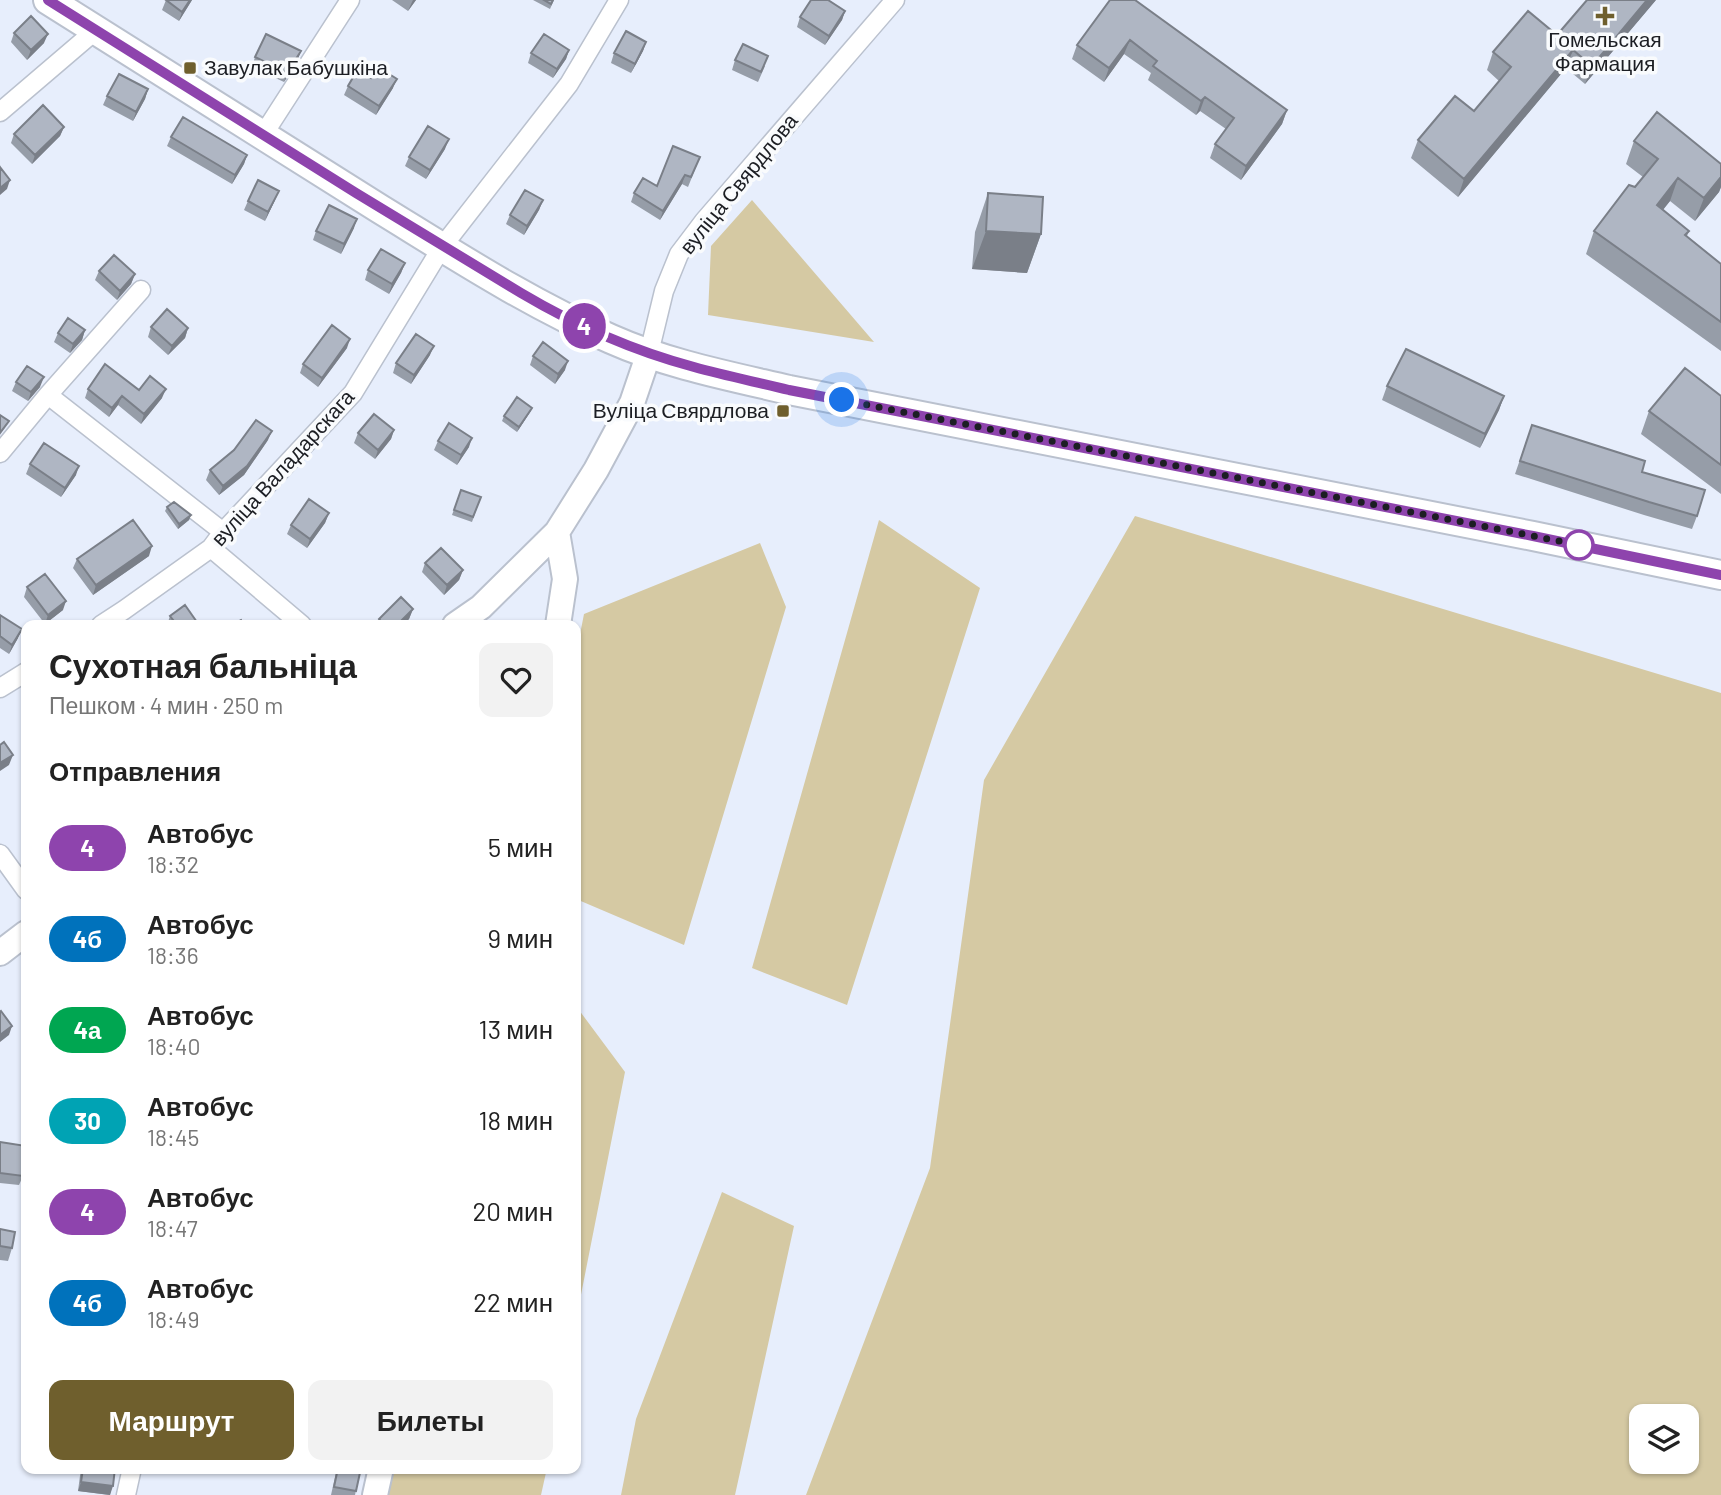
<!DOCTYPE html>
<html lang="ru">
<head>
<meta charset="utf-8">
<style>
  body { margin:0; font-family:Barlow,sans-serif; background:#f2f2f2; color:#222; height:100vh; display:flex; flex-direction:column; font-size:26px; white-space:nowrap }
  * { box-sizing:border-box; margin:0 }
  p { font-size:23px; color:#767676 }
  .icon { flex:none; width:38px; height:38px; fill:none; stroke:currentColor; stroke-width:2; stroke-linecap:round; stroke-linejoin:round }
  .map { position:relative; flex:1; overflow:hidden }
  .sheet { position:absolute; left:21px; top:620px; width:560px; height:854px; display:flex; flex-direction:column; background:#fff; border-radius:14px; box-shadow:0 2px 5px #0004 }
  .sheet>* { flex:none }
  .badge { padding:0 14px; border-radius:23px; font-size:24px; line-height:46px }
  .tools { position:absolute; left:1629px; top:1404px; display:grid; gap:14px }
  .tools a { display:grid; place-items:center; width:70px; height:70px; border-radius:14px; background:#fff; box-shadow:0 2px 5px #0004; font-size:35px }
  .you { position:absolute; width:35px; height:35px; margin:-18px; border:5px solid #fff; border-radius:50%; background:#1a73e8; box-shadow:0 0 0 10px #1a73e833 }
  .map>.badge { position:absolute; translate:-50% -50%; box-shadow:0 0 0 4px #fff }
  h2 { padding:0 28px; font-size:26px; line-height:63px }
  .round { display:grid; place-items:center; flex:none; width:74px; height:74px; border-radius:14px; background:#f2f2f2 }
  .headline { display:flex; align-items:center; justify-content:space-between; height:119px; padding:0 28px }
  h1 { font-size:33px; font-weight:700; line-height:52px }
  .primary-button { display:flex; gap:14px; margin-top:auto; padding:14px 28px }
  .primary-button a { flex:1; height:80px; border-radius:14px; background:#6f5f2d; color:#fff; font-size:28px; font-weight:700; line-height:80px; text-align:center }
  .primary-button a+a { background:#f2f2f2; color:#222 }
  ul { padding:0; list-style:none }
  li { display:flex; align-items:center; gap:21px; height:91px; padding:0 28px }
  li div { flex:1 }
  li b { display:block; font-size:26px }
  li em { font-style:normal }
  li .badge { min-width:77px; font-weight:700; text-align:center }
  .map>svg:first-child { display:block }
</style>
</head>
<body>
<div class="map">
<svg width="1721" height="1495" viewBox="0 0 1721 1495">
  <rect width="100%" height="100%" fill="#e7eefc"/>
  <!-- green -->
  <path fill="#d5c9a3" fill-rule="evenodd" d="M752,200l122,142 -166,-27 3,-69z
    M1135,516l586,177v802h-915l124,-327 54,-388zM1642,1416h45v45h-45z
    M879,520l101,68 -133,417 -95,-37z
    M760,543l26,64 -102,338 -108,-46v-244l8,-41z
    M576,1006l49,66 -49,248z
    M722,1192l72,34 -59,269h-114l15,-76z
    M394,1468h153l-6,27h-153z"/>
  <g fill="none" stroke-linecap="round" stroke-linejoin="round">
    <defs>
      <path id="street" d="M0,112l96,-82
        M263,135l87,-135
        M649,353l15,-62 15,-37 25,-33 191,-221
        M48,395l175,137
        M0,453l48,-58 93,-105
        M211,548l91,77
        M101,625l23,-15 87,-62 12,-16 130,-139 89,-146 127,-163 50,-84
        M0,688l26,-16
        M0,854l26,36
        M126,1495l6,-27"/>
      <path id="secondary" d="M557,532l8,47 -7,46
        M455,625l26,-18 76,-75 39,-62 36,-67 17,-50
        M0,953l26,-20
        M375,1495l6,-27"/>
      <path id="primary" d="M48,0c111,69 221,140 332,209 75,46 150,95 231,130 56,25 118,37 178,51l744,146 188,39"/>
    </defs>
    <!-- street casing -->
    <use href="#street" stroke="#bac1ce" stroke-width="21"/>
    <!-- secondary casing -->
    <use href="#secondary" stroke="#bac1ce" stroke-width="28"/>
    <!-- primary casing -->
    <use href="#primary" stroke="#bac1ce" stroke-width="32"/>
    <!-- street -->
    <use href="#street" stroke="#fff" stroke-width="18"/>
    <!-- secondary -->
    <use href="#secondary" stroke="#fff" stroke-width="24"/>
    <!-- primary -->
    <use href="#primary" stroke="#fff" stroke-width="28"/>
  </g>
  <!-- wall -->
  <path fill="#969da8" d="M166,0h26l-13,21 -17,-11z
    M392,0h24l-8,11z
    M533,0h21l-4,9z
    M1110,0l177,110 -5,14 -41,56 -31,-22 5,-14 11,-15 -26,-18 -4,4 -48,-35 3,-7 -27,-19 -20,28 -32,-23 5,-14z
    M1656,0l-71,84 -19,-16 -108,129 -47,-39 7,-18 56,-29 25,-30 -12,-11 6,-18 64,-17z
    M845,11l-3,9 -17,25 -28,-18 3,-10z
    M14,33l30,10 -17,17 -16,-18z
    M646,42l-3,9 -12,22 -20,-10 3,-10z
    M569,50l-3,9 -13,19 -25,-15 3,-10z
    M301,51l-4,10 -13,21 -32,-15 3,-10z
    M735,60l30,6 -7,16 -26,-12z
    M371,78l22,10 -17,27 -32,-20 4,-9z
    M148,89l-3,10 -12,22 -30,-16 4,-9z
    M64,127l-4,9 -28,28 -21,-21 3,-9z
    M171,137l76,18 -3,9 -12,20 -65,-38z
    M1634,141l87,23v23l-2,5 -24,29 -25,-20 -7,9 26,21 -2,5 34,28v87l-135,-97 8,-23 49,-54 -17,-13z
    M445,149l-19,30 -21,-13 4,-9z
    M700,157l-12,30 -6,-3 -22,36 -29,-18 3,-9 23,-7z
    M988,193l53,41 -14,39 -55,-4 3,-37z
    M275,200l-10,21 -21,-11 4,-9z
    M543,200l-4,10 -15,25 -18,-11 4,-9z
    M354,228l-13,26 -28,-14 3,-9z
    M405,263l-4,10 -12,21 -24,-14 3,-10z
    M99,271l36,3 -4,10 -14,16 -22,-20z
    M151,327l37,1 -3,10 -17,17 -20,-18z
    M85,330l-3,10 -12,13 -16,-11 4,-9z
    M347,348l-29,39 -18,-14 3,-9z
    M430,355l-19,29 -18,-11 3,-10z
    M533,356l32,14 -10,14 -25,-19z
    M16,382l24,5 -12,14 -16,-10z
    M1387,386l117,10 -5,14 -19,38 -98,-48z
    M88,389l51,1 23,8 -21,26 -23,-19 -9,12 -24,-19z
    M1721,396v98l-80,-60 8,-23z
    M532,408l-2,4 -13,20 -15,-11 2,-5z
    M1532,425l165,91 -5,13 -48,-14 -129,-41z
    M394,430l-3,9 -16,20 -21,-16 4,-10z
    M268,440l-24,35 -25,20 -13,-15 4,-10z
    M438,441l31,6 -12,18 -23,-15z
    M30,464l46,11 -15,22 -35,-23z
    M461,490l20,7 -9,25 -20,-7z
    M167,507l24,8 -2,5 -11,9 -13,-18z
    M329,513l-4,10 -18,25 -20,-14 4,-9z
    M93,548l56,8 -56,39 -20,-27 4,-9z
    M425,563l38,7 -4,10 -15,15 -22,-23z
    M27,587l36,23 -18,14 -21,-27z
    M413,609l-4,10 -6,6h-26l2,-6z
    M0,615l18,23 -9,16 -9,-6z
    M170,616l29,9h-32z
    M0,1142l23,34 -4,9 -19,-2z
    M0,1229l12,19 -4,13 -8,-1z
    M81,1468h34l-5,27 -32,-4z
    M337,1468h24l-6,27h-24z"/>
  <!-- shaded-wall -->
  <path fill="#7a7f88" d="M190,0h2l-13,21 3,-9z
    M413,0h3l-8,11 4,-9z
    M1647,0h9l-71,84 7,-18z
    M845,11l-3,9 -17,25 4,-9z
    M48,34l-4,9 -17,17 4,-10z
    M1130,40l-6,14 -20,28 5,-14z
    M646,42l-3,9 -12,22 4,-9z
    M569,50l-3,9 -13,19 4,-9z
    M1573,50l-7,18 -108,129 6,-18z
    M301,51l-4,10 -13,21 3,-9z
    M397,79l-4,9 -17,27 3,-9z
    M148,89l-3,10 -12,22 3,-9z
    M1205,97l-5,14 -4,4 5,-14z
    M1287,110l-5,14 -41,56 5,-14z
    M64,127l-4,9 -28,28 3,-9z
    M449,139l-4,10 -19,30 4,-9z
    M247,155l-3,9 -12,20 3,-9z
    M685,175l-3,9 -22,36 3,-9z
    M1721,177v10l-2,5 -24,29 9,-23z
    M1678,178l-8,23 -22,27 9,-23z
    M10,180l-3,9 -7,6v-7z
    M279,191l-4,9 -10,21 3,-9z
    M543,200l-4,10 -15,25 3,-9z
    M357,219l-3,9 -13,26 3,-10z
    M986,231l55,3 -14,39 -55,-4z
    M405,263l-4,10 -12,21 3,-10z
    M135,274l-4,10 -14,16 3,-9z
    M188,328l-3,10 -17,17 4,-9z
    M85,330l-3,10 -12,13 3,-9z
    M350,339l-3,9 -29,39 4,-9z
    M434,346l-4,9 -19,29 3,-9z
    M568,361l-3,9 -10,14 3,-10z
    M44,377l-4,10 -12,14 3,-9z
    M166,389l-4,9 -21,26 3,-10z
    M122,396l-4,9 -9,12 3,-9z
    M1504,396l-5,14 -19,38 5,-14z
    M532,408l-2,4 -13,20 2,-5z
    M394,430l-3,9 -16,20 3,-9z
    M272,431l-4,9 -24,35 -25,20 4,-9z
    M472,438l-3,9 -12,18 4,-10z
    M79,466l-3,9 -15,22 4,-9z
    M329,513l-4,10 -18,25 3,-9z
    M191,515l-2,5 -11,9 1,-5z
    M152,546l-3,10 -56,39 3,-10z
    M463,570l-4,10 -15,15 3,-10z
    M66,601l-3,9 -18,14 3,-9z
    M413,609l-4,10 -6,6h-6z
    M22,629l-4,9 -9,16 3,-9z
    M13,755l-4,10 -9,6v-8z
    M12,1026l-3,9 -9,7v-7z
    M81,1482l32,4 -3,9 -32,-4z"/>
  <!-- building -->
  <path fill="#afb6c3" stroke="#7a7f88" stroke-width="2" d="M166,0h24l-8,12z
    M544,0h9l-2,4z
    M811,0h17l17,11 -16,25 -29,-19z
    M1110,0h25l152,110 -41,56 -31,-22 19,-26 -29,-21 -4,4 -48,-35 4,-5 -27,-21 -21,28 -32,-23z
    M1587,0h60l-55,66 -19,-16 -109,129 -46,-39 37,-44 19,15 37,-44 -18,-15 35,-41 29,24z
    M31,16l17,18 -17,16 -17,-17z
    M626,31l20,11 -11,22 -21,-11z
    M266,34l35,17 -14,22 -32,-16z
    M544,34l25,16 -12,19 -26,-16z
    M743,44l25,12 -7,16 -26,-12z
    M378,67l19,12 -18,27 -31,-20 10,-17 13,9z
    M119,74l29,15 -12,23 -29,-16z
    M43,105l21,22 -29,28 -21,-21z
    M1657,112l64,52v13l-17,21 -26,-20 -21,27 32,26 -4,4 36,29v58l-127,-91 35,-46 6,2 23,-28 -24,-18z
    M183,117l64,38 -12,20 -64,-38z
    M428,126l21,13 -19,31 -21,-13z
    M673,146l27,11 -9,20 -6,-2 -22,36 -29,-18 9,-15 14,8z
    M0,167l10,13 -10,8z
    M258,180l21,11 -11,21 -20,-11z
    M525,190l18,10 -16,26 -17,-11z
    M988,193l55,4 -2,37 -55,-3z
    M329,205l28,14 -13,25 -28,-13z
    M381,249l24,14 -13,21 -24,-14z
    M114,255l21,19 -15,17 -21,-20z
    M167,309l21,19 -16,18 -21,-19z
    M68,318l17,12 -12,14 -15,-11z
    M332,325l18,14 -28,39 -19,-14z
    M416,334l18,12 -20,29 -18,-12z
    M543,342l25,19 -10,13 -25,-18z
    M1406,349l98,47 -19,38 -98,-48z
    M105,364l34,26 11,-14 16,13 -22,25 -22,-18 -10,12 -24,-19z
    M27,366l17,11 -13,15 -15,-10z
    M1685,368l36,28v69l-72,-54z
    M517,397l15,11 -13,19 -15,-11z
    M374,414l20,16 -16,20 -20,-17z
    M0,415l9,6 -9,12z
    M256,420l16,11 -25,35 -24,20 -13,-16 24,-20z
    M449,423l23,15 -11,17 -23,-14z
    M1532,425l113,36 -3,11 63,18 -8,26 -48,-14 -129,-41z
    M44,443l35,23 -14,22 -35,-24z
    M461,490l20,7 -8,20 -19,-7z
    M309,499l20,14 -19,26 -19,-14z
    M174,502l17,13 -12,9 -12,-17z
    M133,520l19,26 -56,39 -19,-26z
    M441,548l22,22 -16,15 -22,-22z
    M45,574l21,27 -18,14 -21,-28z
    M401,597l12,12 -16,16h-13l-5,-6z
    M185,605l14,20h-22l-7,-9z
    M0,615l22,14 -10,16 -12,-9z
    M241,620l3,5h-12z
    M4,742l9,13 -13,8v-18z
    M1,1011l11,15 -12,9v-23z
    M0,1142l26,4 -3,30 -23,-3z
    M0,1229l15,3 -3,16 -12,-2z
    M83,1468h32l-2,18 -32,-4z
    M338,1468h23l-5,23 -22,-4z"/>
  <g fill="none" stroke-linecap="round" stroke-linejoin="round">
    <defs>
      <path id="line" d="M48,0l308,193 165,100c54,32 113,58 173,74 32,9 63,15 95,23l744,146 188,39"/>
    </defs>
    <!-- line casing -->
    <use href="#line" stroke="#fff" stroke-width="16"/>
    <!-- line -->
    <use href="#line" stroke="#8e44ad" stroke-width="10"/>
    <!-- walk -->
    <path stroke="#1c1e23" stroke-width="7" stroke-dasharray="0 12.6" d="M842,400l737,145"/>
  </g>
  <!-- markers -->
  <g fill="#6f5f2d" stroke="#f9fbfd" stroke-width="2.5">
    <path d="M1601.5 5.5h7v7h7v7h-7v7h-7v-7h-7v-7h7z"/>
    <rect x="183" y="61" width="14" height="14" rx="3.5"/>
    <rect x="776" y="404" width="14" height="14" rx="3.5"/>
  </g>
  <circle fill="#fff" stroke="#8e44ad" stroke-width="3.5" cx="1579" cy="545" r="14"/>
  <g text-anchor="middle" stroke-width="7" stroke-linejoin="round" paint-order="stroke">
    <!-- poi labels -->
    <g font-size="21" fill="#1c1e23" stroke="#f9fbfd">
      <text x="1605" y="47">Гомельская<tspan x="1605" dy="24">Фармация</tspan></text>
      <text x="204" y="75" text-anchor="start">Завулак Бабушкіна</text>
      <text x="769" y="418" text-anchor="end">Вуліца Свярдлова</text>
    </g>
    <!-- street labels -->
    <g font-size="21" fill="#1c1e23" stroke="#f9fbfd">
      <text transform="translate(739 184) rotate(-51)" y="7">вуліца Свярдлова</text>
      <text transform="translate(283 468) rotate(-48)" y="7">вуліца Валадарскага</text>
    </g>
  </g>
</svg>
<div class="tools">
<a><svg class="icon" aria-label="layers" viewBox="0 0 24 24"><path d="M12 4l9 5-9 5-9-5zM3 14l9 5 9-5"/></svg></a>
</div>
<div class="you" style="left:842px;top:400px"></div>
<b class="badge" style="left:584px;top:326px;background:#8e44ad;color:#fff">4</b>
<section class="sheet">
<div class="headline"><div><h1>Сухотная бальніца</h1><p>Пешком · 4 мин · 250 m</p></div><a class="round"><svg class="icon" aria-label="heart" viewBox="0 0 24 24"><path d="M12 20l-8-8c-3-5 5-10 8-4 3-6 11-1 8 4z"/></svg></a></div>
<h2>Отправления</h2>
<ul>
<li><span class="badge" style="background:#8e44ad;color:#fff">4</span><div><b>Автобус</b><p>18:32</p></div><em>5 мин</em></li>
<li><span class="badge" style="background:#0072bc;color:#fff">4б</span><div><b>Автобус</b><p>18:36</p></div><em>9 мин</em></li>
<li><span class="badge" style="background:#00a651;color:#fff">4а</span><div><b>Автобус</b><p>18:40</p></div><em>13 мин</em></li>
<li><span class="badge" style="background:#00a3b4;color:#fff">30</span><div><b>Автобус</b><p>18:45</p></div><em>18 мин</em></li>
<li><span class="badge" style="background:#8e44ad;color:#fff">4</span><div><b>Автобус</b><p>18:47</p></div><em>20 мин</em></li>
<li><span class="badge" style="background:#0072bc;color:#fff">4б</span><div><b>Автобус</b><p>18:49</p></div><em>22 мин</em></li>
</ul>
<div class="primary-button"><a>Маршрут</a><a>Билеты</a></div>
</section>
</div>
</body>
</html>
